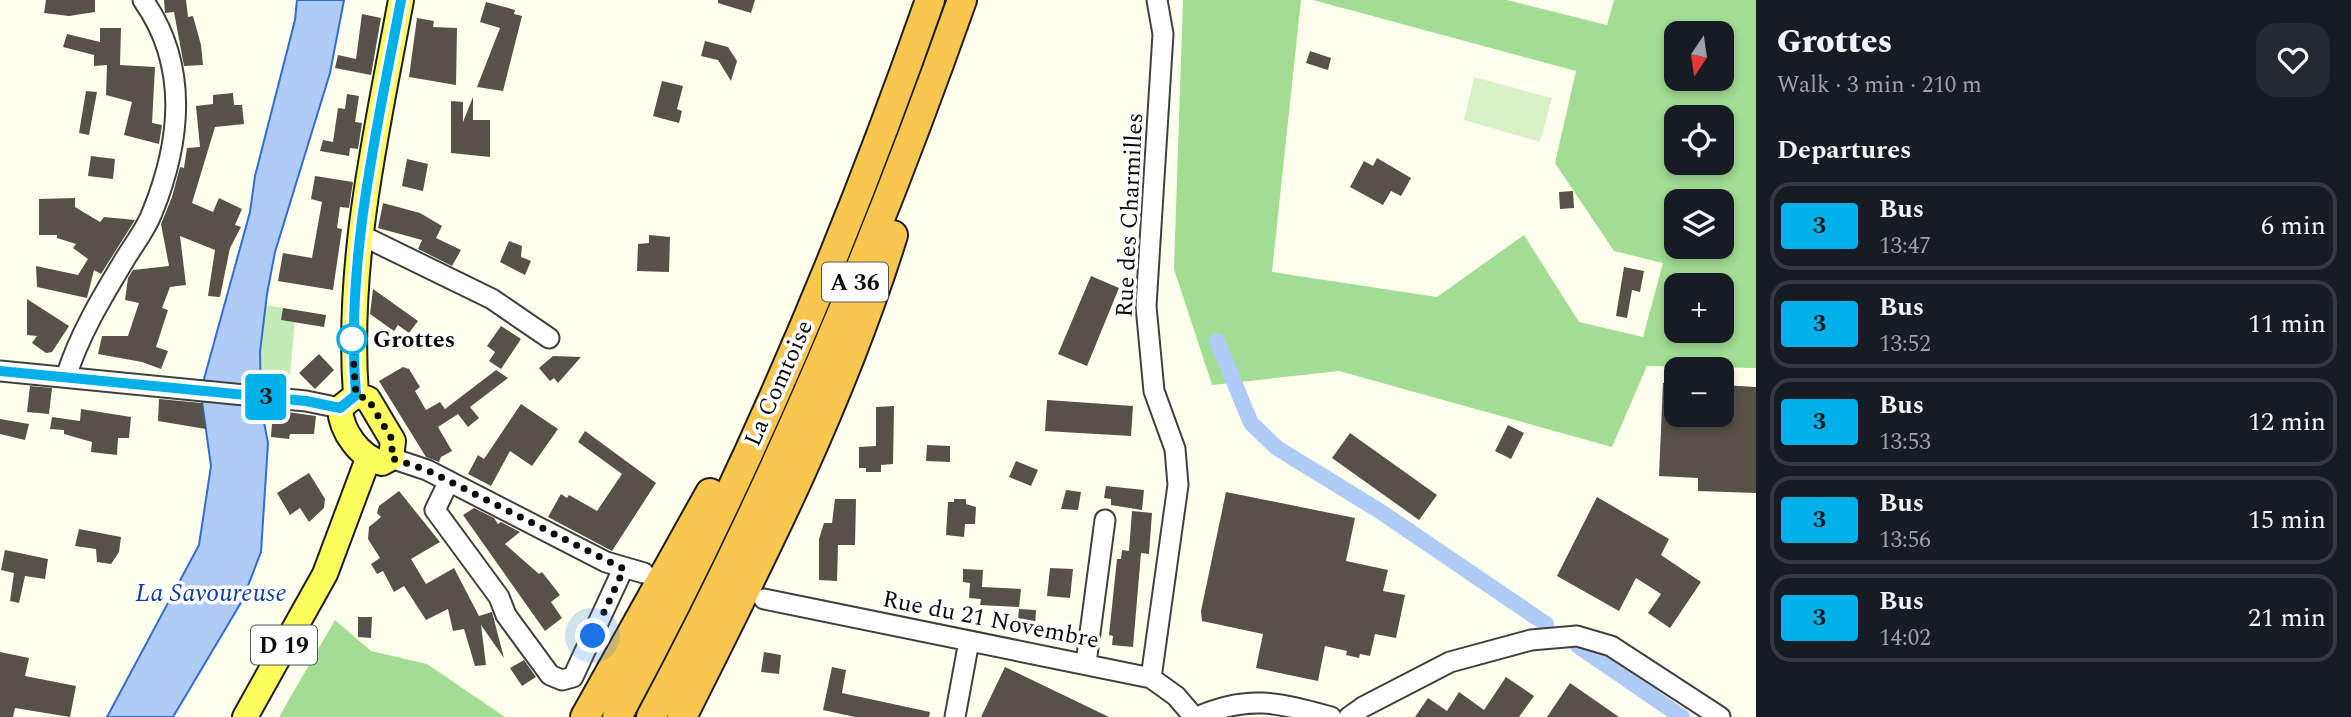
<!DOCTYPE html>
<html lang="en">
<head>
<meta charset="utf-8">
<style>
  body { margin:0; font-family:Spectral,serif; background:#242831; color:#f1f3f6; height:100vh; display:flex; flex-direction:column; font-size:26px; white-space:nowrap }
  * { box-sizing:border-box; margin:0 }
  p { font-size:23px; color:#9ea1a6 }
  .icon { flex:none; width:38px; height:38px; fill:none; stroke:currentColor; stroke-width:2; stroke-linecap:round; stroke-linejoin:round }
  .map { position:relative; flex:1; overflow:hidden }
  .side { display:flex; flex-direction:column; background:#171b24; width:595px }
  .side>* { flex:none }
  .badge { padding:0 14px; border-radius:5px; font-size:24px; line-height:46px }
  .needle { width:46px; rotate:193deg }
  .tools { position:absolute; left:1664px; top:21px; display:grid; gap:14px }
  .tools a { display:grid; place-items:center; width:70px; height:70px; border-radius:14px; background:#171b24; box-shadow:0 4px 10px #0003; font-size:35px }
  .you { position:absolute; width:35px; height:35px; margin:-18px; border:5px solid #fff; border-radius:50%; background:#1a73e8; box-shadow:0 0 0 10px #1a73e833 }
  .map>.badge { position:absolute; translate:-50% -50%; box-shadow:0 0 0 4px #fff }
  h2 { padding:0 21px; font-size:26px; line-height:63px }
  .round { display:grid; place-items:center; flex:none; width:74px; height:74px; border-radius:21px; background:#242831 }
  .head { display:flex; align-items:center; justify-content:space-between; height:119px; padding:0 21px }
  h1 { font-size:33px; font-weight:800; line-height:52px }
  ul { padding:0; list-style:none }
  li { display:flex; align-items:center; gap:21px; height:88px; margin:0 14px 10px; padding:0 7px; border:4px solid #363941; border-radius:21px }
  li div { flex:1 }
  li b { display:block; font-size:26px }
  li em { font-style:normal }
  li .badge { min-width:77px; font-weight:700; text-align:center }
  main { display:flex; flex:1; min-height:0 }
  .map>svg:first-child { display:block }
</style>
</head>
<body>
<main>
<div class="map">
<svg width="1756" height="717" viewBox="0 0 1756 717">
  <rect width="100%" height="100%" fill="#feffec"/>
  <!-- green -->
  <path fill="#c4eab5" d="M265,305l18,3 -2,12 14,2 -6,62 -27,-3 -2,-29z"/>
  <!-- forest -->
  <path fill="#a3dc93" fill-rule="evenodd" d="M1183,0h118l-29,272 165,25 87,-62 55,87 64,15 20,-74 -49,-12 -59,-88 21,-92 -263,-71h194l100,25 7,-25h142v368l-109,-2 -35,81 -273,-76 -127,14 -38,-116zM1676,33h46v46h-46zM1676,117h46v46h-46zM1676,201h46v46h-46zM1676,285h46v46h-46z
    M335,620l36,31 56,13 78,53h-226z"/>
  <!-- pitch -->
  <path fill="#d8f1c7" d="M1474,77l78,21 -12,44 -76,-22z"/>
  <!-- water -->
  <path fill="#afcbf8" stroke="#336cd2" stroke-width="2" d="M297,0h47l-14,73 -55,179 -8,42 -7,58 1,54 7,37 -7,109 -19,49 -69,116h-66l92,-172 12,-79 -9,-65 2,-22 46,-167 5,-36 40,-156z"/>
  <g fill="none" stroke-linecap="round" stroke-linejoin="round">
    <!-- canal -->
    <path stroke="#afcbf8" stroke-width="16" d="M1217,341l34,82 26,25 101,62 168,114
      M1578,646l104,71"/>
  </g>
  <!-- building -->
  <path fill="#565149" d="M46,0h49v12l-26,4 -25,-3z
    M164,0h22l2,17 5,-1 8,29 2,20 -19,1 -10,-54 -9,1z
    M718,0h37l-4,13 -33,-10z
    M486,2l29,8 -1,4 8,2 -19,75 -26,-4 23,-59 -20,-6z
    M362,14l19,4 -10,57 -36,-7 3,-13 18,4z
    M417,18l17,3 -1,6 24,1 -1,57 -47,-8z
    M100,28h21l-1,37 35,2 -3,56 10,2 -3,19 -35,-9 8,-33 -26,-7 1,-30 -13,1v-11l-31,-8 4,-13 33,8z
    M705,41l23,6 9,14 -6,20 -13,-21 -17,-4z
    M1310,51l21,7 -3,12 -22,-7z
    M662,81l21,5 -6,23 5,2 -3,12 -26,-7z
    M86,91l11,1 -8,43 -10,-2z
    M233,93l1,12h8l2,19 -29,3 -23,76 21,9 6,-14 23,11 -7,16 6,2 -11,21 -10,49 -12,-1 7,-46 -35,-14 6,49 -16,2 -8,21 6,2 -12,37 12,4 -7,18 -19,-7 -44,-8 4,-18h26l11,-33 -14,-3 3,-22 5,-8 36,-4 -8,-42 11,-27 8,-30 4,1 3,-20 13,-1 -4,-41 17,-2v-9z
    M347,94l12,2 -4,26 7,1 -4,26 -8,-1 -1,8 -29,-5 3,-11 10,2 5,-34 7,1z
    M473,97v23h17v37l-39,-4v-52l12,1v20z
    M91,156l24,3 -2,20 -25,-3z
    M1377,158l34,20 -10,18 -10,-5 -8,14 -33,-18 14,-26 9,5z
    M407,159l21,5 -5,27 -21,-5z
    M315,176l38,6 -4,26 -9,-1 -3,21 5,1 -9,61 -55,-9 5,-28 29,5 10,-56 -11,-3z
    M1573,191l1,17 -14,1 -1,-17z
    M75,198v9l25,15 4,-5 31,3 -34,54 -7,-4 -7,28 -50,-11 -1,-21 42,9 10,-16 -15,-11 3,-4 -19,-6v-3h-18v-36z
    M383,203l37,10 22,13 -6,12 25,12 -9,16 -34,-17 4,-9 -44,-12z
    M649,235l21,2 -1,35 -32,-1 1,-27 11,-1z
    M509,241l13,5 -1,11 10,4 -6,14 -25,-13z
    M1624,267l20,4 -4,21 -8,-2 -5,28 -11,-2z
    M1091,276l28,12 -32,78 -29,-12z
    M373,289l45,32 -9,12 -11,-8 -4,6 -24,-17z
    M27,299l42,27 -17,26 -6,1 -14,-10 5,-7 -10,-1z
    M283,308l43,7 -2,12 -43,-7z
    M501,326l20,13 -20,30 -12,-8 6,-9 -8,-6z
    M319,354l15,16 -19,19 -16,-16z
    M553,356l28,1 -23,26 -4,-5 -4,3 -11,-13z
    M403,367l6,2 11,18 -5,4 11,19 14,-8 5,7 51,-39 12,8 -38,29 9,11 -11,9 -10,-13 -20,13 14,24 -11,6 -2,5 -13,-5 -47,-76z
    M1663,383h13v32h46v-30l34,2v106l-58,-2v-13l-39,-2z
    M30,386l22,2 -3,26 -22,-2z
    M159,399l43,4 4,26 -48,-8z
    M1047,400l86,6 -2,30 -86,-5z
    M521,404l37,25 -26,37 -22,-15 -19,35 -23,-12 10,-19 6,4z
    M894,406l-1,58 -12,1v7h-15v-4h-7v-21l17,-1v-39z
    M81,409l50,8 -2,21h-11l-1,17 -26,-3 1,-10 -28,-8v-4l-14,-1 2,-12 28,4z
    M273,410l43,6 -2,18h-24l-1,5 -18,-2z
    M0,419l29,5 -4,16 -25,-6z
    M1508,425l16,8 -13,26 -16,-8z
    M585,431l71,52 -44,68 -64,-34 13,-23 6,4 2,-3 28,16 25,-37 -44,-32z
    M1350,433l87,62 -18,25 -87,-62z
    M927,445l23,1v16l-24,-1z
    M1016,461l22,9 -7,16 -22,-9z
    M309,473l16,26 -1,9 -15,14 -9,-14 -10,7 -13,-22z
    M1106,486l38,4 -2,20 -31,-5v-6l-7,-1z
    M1066,490l15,2 -3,18 -17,-1z
    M399,491l41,51 -29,17 15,25 28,-16 25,48 13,-4 12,46 -23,-33 5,40 -11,1 -11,-37 -11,2 -5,-22 -22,11 -22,-34 -10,6 -11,-21 -6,3 -6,-10 9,-6 -12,-19 1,-12 12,-10 -4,-4 2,-7z
    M1226,492l129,26 -9,43 42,9 -5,21 22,4 -9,43 -21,-4 -5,22 -10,-2 -1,4 -13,-3 1,-4 -22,-5 -7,35 -62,-13 7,-34 -61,-13 -1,-10z
    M1597,497l72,42 -8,16 40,27 -31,46 -22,-15 13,-19 -25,-16 -17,33 -62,-35z
    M835,499h21l-1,46h-17l-1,36 -18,-1v-41l5,-16h8z
    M954,499h12v5l10,3 -1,17h-10l-1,13 -18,-2 2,-33h6z
    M474,508l20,10 4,6 3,-2 19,10 -15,12 34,30 3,-2 18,23 -9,7 11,16 -17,13 -82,-116z
    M1132,511l20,2 -3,41 -8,-1 -8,94 -21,-2 1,-9 -4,-1 8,-76h4l1,-9 7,1z
    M79,529l42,8 -2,15 -8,12 -14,-2 -1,-13 -21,-3z
    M5,550l43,9 -3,20 -20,-3 -6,27 -9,-2 4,-28 -13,-3z
    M1050,568l23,1 -3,29 -23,-2z
    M963,569l20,1 -1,17 39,2 -2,18 -39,-2 1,-6 -12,-1 1,-15 -7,-1z
    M1019,609l17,1 -1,19 -18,-1z
    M358,617h14l-1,21 -13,-1z
    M0,652l29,6 -4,18 51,10 -6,31 -55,-9 -2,9h-13z
    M764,652l17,3 -2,19 -18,-2z
    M524,660l12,17 -14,9 -12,-18z
    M832,667l14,3 -4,23 88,19 -1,5h-74l-32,-7z
    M1005,667l104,50h-128z
    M1506,677l28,19 -15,21h-104l13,-19 19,13 12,-19 25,18z
    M1570,683l49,34h-72z"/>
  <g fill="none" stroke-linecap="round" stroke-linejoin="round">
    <defs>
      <path id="minor" d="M361,235l131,64 57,39
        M0,371l306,30 34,7
        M66,377c13,-42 36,-80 59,-118 9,-15 21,-30 27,-46 29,-71 37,-148 -9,-213
        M391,458l36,12 179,92 38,11
        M449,481l-14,29 64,87 7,18 44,60 12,5 11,-3 50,-108
        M764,599l387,79 25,18 18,21
        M1086,663l19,-143
        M1151,678l27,-193 -3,-36 -21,-58 -8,-85 17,-272 -6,-34
        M955,717l14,-76
        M1197,717c52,-23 82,-14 134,0
        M1349,717l14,-10 87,-45 81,-22 46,-4 34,10 109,71"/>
      <path id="major" d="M356,395c-10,-133 21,-265 45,-395
        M356,395l12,4 25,42 -2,17 -9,5c-22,-6 -41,-31 -42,-55z
        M245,717l80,-143 43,-115"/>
      <path id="highway" d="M585,717l125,-224
        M617,717c124,-229 227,-471 313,-717
        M651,717c123,-230 224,-471 311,-717
        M682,717c79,-157 159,-314 211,-482"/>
    </defs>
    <!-- minor casing -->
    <use href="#minor" stroke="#404040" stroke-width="23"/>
    <!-- major casing -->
    <use href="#major" stroke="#1e1e1e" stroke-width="28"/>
    <!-- highway casing -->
    <use href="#highway" stroke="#1e1e1e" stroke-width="32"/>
    <!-- minor -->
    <use href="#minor" stroke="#fff" stroke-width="19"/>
    <!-- major -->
    <use href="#major" stroke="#fdfd5e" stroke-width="24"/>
    <!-- highway -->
    <use href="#highway" stroke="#f9c650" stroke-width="28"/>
  </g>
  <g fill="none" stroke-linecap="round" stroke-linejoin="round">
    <defs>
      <path id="line" d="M0,371l306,30 34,7 16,-13c-11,-133 21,-265 45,-395"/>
    </defs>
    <!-- line casing -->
    <use href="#line" stroke="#fff" stroke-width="16"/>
    <!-- line -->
    <use href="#line" stroke="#00b1e9" stroke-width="10"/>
    <!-- walk -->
    <path stroke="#0d0d0d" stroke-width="7" stroke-dasharray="0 12.6" d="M352,339l4,56 12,4 25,42 -2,17 36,12 197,99 -31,67"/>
  </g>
  <!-- markers -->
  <circle fill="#fff" stroke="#00b1e9" stroke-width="3.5" cx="352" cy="339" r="14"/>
  <g text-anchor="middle" stroke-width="7" stroke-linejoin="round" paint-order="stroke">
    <!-- shield labels -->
    <g fill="#fff" stroke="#565656" stroke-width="2">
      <rect x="822" y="262.5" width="66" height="39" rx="5"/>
      <rect x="251" y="625.5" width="66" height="39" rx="5"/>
    </g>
    <g font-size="23" font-weight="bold" fill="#0d0d0d">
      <text x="855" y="290">A 36</text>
      <text x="284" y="653">D 19</text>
    </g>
    <!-- street labels -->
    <g font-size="24" fill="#0d0d0d" stroke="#fff">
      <text transform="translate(1129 215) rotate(-87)" y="8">Rue des Charmilles</text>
      <text transform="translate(778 383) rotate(-66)" y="8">La Comtoise</text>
      <text transform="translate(991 619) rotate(11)" y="8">Rue du 21 Novembre</text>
    </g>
    <!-- stop labels -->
    <g font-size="24" font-weight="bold" fill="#0d0d0d" stroke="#fff" text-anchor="start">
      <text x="373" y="347">Grottes</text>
    </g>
    <!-- water labels -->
    <g font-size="26" font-style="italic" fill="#1240a2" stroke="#fff">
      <text x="211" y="601">La Savoureuse</text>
    </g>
  </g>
</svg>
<div class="tools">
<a><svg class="needle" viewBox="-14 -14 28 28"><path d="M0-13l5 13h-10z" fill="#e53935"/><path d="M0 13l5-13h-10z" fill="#9ea1a6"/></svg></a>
<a><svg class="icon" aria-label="locate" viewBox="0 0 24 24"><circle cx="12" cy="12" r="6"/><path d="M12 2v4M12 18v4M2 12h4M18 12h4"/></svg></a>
<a><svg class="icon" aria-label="layers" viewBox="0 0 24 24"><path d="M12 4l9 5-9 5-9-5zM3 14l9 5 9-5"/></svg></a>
<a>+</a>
<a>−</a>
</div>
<div class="you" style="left:593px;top:636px"></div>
<b class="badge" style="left:266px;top:397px;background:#00b1e9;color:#111">3</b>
</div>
<section class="side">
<div class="head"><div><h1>Grottes</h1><p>Walk · 3 min · 210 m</p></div><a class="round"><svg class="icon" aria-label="heart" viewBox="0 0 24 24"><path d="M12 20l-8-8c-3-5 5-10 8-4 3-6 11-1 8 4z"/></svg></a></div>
<h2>Departures</h2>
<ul>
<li><span class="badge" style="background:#00b1e9;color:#111">3</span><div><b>Bus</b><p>13:47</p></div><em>6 min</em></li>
<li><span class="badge" style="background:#00b1e9;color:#111">3</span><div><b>Bus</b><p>13:52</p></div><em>11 min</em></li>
<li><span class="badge" style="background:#00b1e9;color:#111">3</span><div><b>Bus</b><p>13:53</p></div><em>12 min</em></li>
<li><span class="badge" style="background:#00b1e9;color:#111">3</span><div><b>Bus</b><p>13:56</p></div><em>15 min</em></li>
<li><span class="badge" style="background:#00b1e9;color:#111">3</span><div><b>Bus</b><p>14:02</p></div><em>21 min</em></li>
</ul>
</section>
</main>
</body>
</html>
